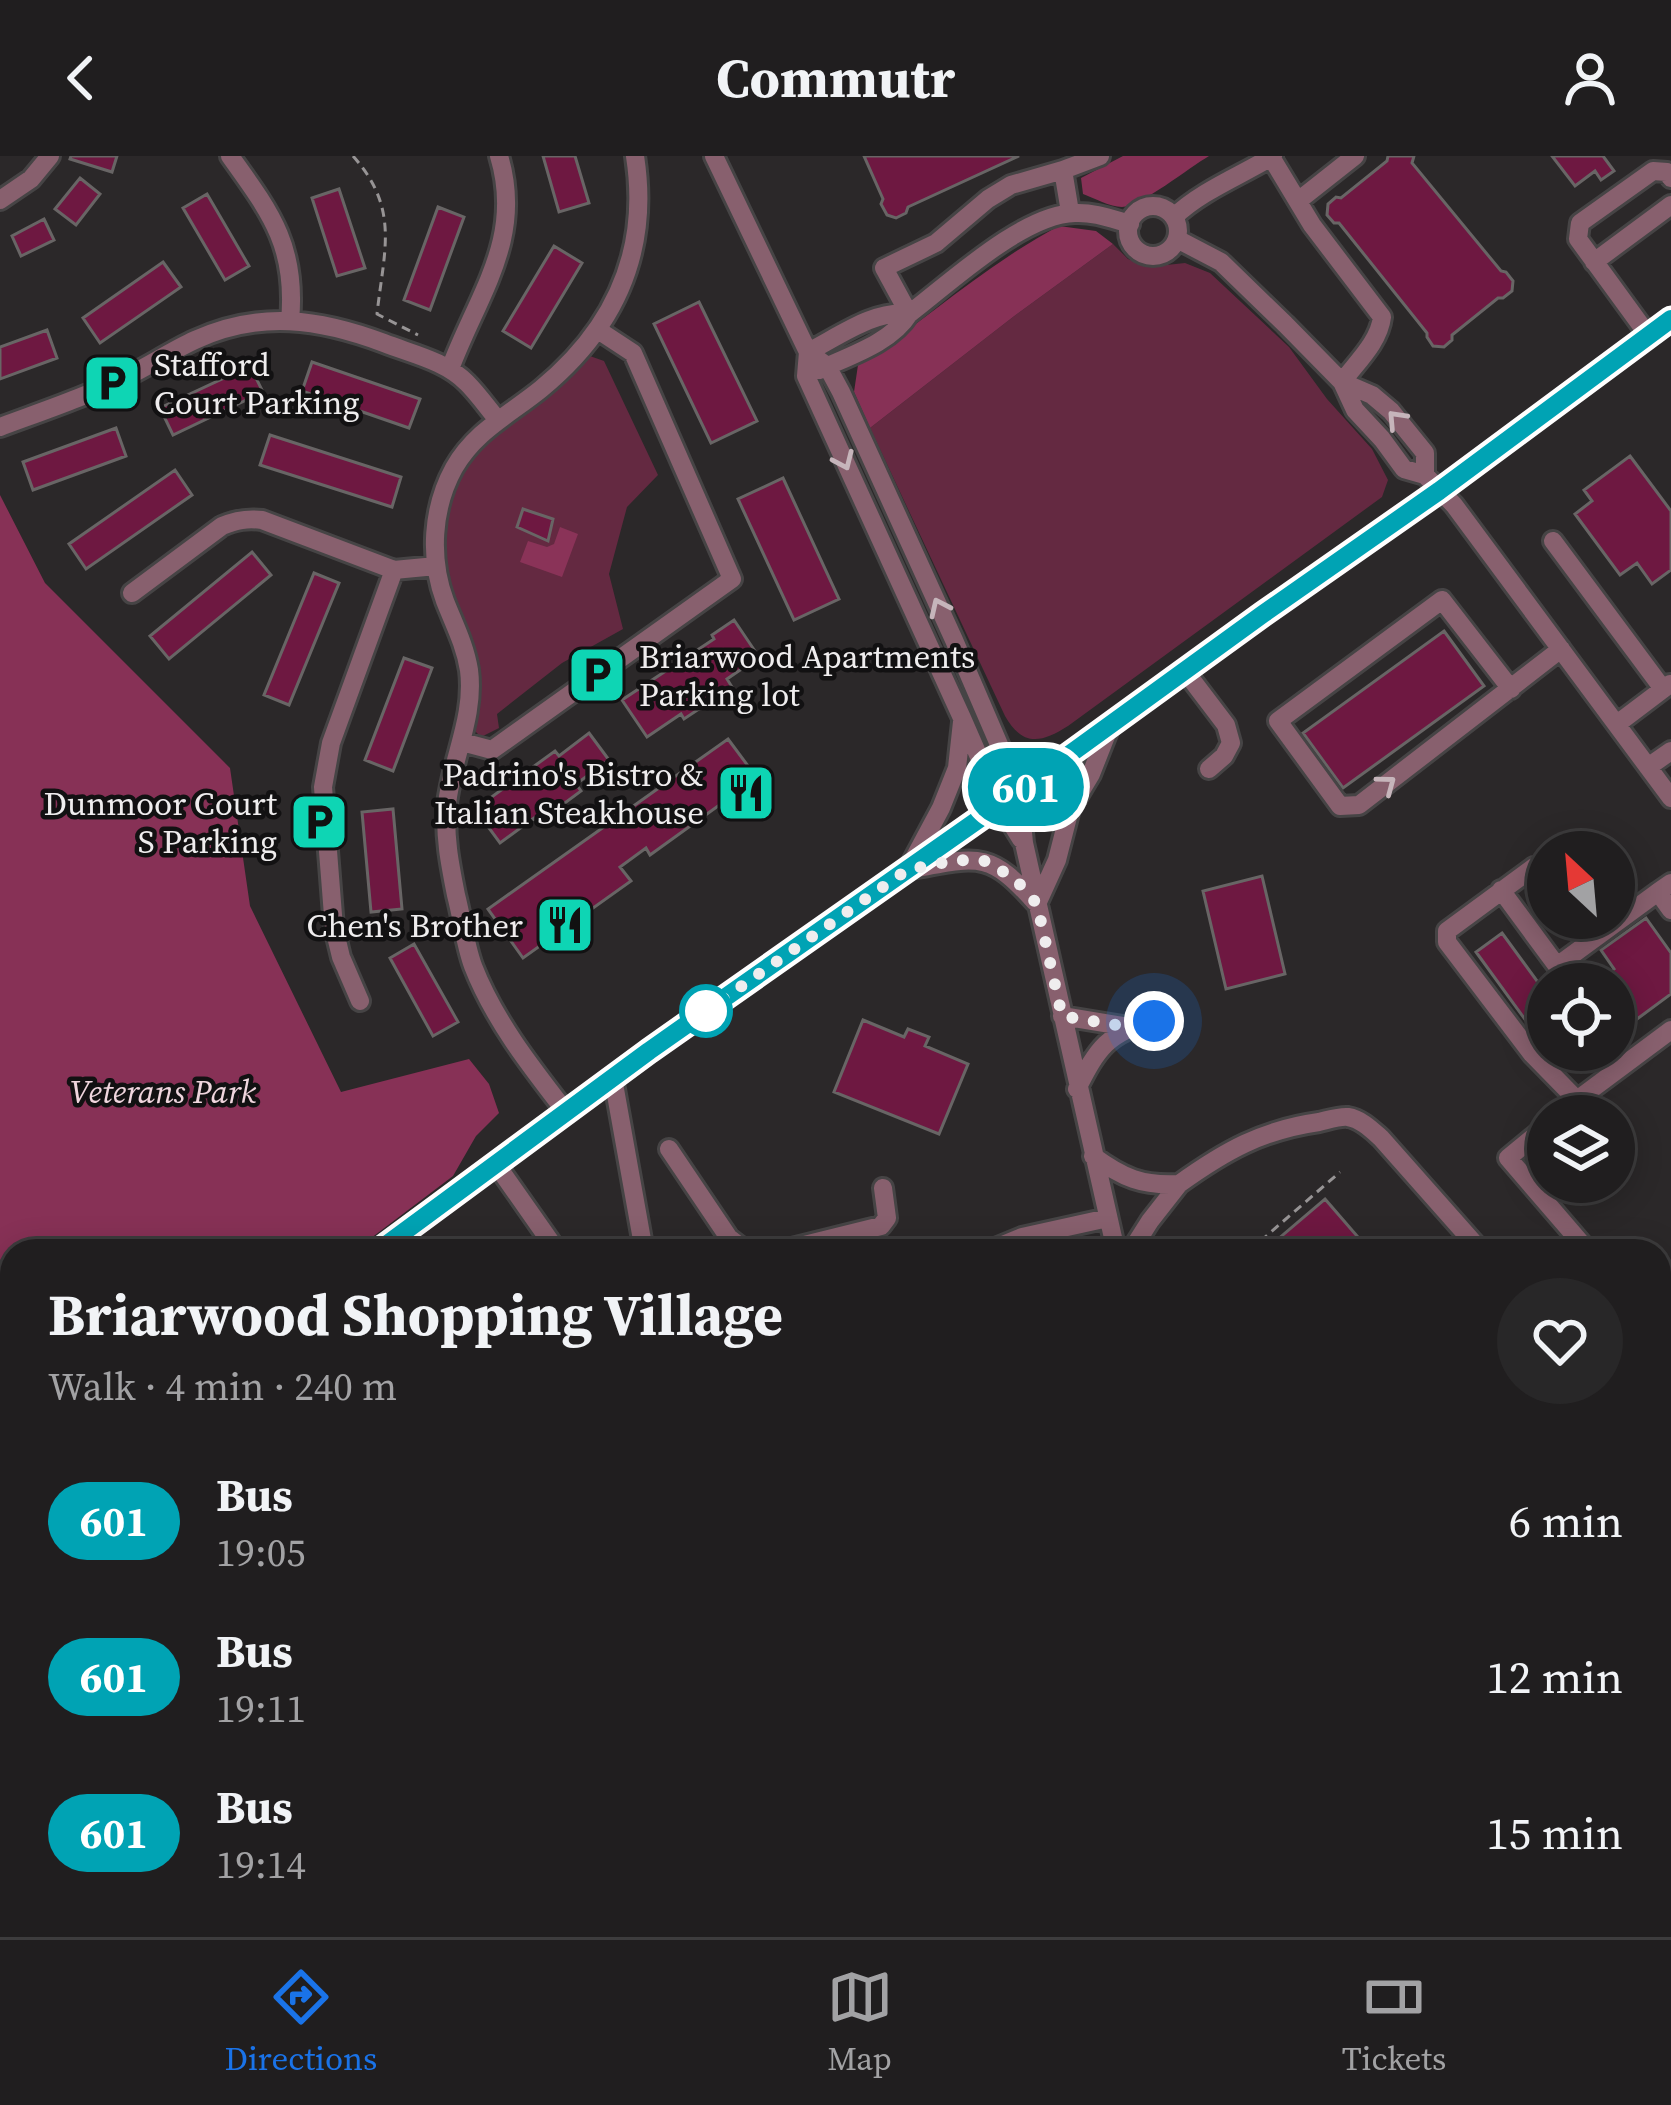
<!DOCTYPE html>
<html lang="en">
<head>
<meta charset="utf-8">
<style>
  body { margin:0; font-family:"Source Serif 4",serif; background:#282728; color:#f1f3f6; height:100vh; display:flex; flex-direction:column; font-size:45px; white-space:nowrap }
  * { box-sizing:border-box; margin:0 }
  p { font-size:39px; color:#a2a2a4 }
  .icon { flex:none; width:66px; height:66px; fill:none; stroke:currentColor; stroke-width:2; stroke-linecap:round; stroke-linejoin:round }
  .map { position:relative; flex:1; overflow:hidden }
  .panel { position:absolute; left:0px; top:1083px; width:1671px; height:699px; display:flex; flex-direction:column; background:#201e1f; border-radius:36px 36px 0 0; box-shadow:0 6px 30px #0003,0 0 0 3px #3d3c3d }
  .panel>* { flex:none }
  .badge { padding:0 24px; border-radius:39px; font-size:42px; line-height:78px }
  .needle { width:78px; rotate:334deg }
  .fabs { position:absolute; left:1527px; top:675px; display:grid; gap:24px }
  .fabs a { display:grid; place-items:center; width:108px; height:108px; border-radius:50%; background:#201e1f; box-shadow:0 6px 30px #0003,0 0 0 3px #3d3c3d; font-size:60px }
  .you { position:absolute; width:60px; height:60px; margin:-30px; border:9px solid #fff; border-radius:50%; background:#1a73e8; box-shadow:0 0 0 18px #1a73e833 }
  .map>.badge { position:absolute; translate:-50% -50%; box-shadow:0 0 0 6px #fff }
  .round { display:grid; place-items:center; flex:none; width:126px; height:126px; border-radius:63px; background:#282728 }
  .summary { display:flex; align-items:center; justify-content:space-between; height:204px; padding:0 48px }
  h1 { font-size:57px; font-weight:700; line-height:90px }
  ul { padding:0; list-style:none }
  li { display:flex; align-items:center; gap:36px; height:156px; padding:0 48px }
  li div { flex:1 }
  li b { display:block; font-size:45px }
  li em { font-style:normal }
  li .badge { min-width:132px; font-weight:700; text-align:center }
  header { display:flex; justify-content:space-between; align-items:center; height:156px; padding:0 48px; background:#201e1f; font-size:54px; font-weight:700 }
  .tab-bar { display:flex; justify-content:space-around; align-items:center; height:168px; border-top:3px solid #3d3c3d; background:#201e1f; font-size:33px; color:#a2a2a4 }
  .tab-bar a { display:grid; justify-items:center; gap:6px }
  .tab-bar .on { color:#1a73e8 }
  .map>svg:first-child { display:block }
</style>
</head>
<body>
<header><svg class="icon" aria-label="back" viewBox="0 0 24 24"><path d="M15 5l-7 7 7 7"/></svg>Commutr<svg class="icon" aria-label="person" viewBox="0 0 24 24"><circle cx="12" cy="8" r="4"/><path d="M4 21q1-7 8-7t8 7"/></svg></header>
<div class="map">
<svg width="1671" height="1781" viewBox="0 0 1671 1781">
  <rect width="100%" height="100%" fill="#2b2829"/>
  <!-- green -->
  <path fill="#642941" d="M1113,88l15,15 20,8 37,-4 25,10 79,74 38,52 45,50 16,31 -6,17 -314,229c-27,17 -45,21 -63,-10l-135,-288 143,-111z
    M587,199l17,6 54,114 -31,32 -18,67 14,55 -61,34 -65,51 2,14 -18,9 -9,-9 -30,-156 -1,-57 30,-63z
    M1134,1770h111l3,11h-121z
    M1323,1770h285v11h-287z"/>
  <!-- forest -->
  <path fill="#873156" d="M1123,0h86c-19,11 -69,51 -87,51 -12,0 -28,-9 -39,-13l-2,-16z
    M1059,70l37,5 17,13 -100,73 -143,111 -16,-36 4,-27c68,-45 129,-101 201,-139z
    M0,339l45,88 185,185 20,138 91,186 128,-33 20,25 10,29 -23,23 -23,40 -99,75h-342v256l-12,8z
    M1659,1295h12v305l-12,-2z
    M0,1676l12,1v93h358l5,11h-375z
    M509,1770h121l6,11h-146z
    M1034,1770h51l-7,11h-59z"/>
  <!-- water -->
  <path fill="#8a3358" d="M560,371l18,7 -16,43 -42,-15 8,-21 19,6 7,-3z"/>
  <!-- building -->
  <path fill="#6e1841" stroke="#686565" stroke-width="3" d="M71,0h46l-5,16 -42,-13z
    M543,0h32l14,47 -30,9z
    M864,0h155l-111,51 -2,6 -10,5 -9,-3 -6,-11 2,-5z
    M1388,0h26l-2,7 89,108 5,1 7,9 -1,10 -9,7h-5l-46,37v5l-8,7 -11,-1 -6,-9v-4l-88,-110h-5l-7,-8 1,-11 8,-7 5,1 46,-37z
    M1552,0h51l11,15 -13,9 -6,-9 -20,15z
    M80,22l20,16 -24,31 -21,-16z
    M339,33l26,79 -28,8 -25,-78z
    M207,38l42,72 -24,14 -42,-72z
    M438,51l26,10 -34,93 -26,-10z
    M44,63l10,21 -33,16 -9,-20z
    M554,90l28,17 -51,85 -28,-17z
    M163,106l18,25 -81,56 -17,-25z
    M699,146l58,119 -46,22 -57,-119z
    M47,174l10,28 -57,21v-32z
    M312,206l108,37 -11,29 -107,-37z
    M250,210l13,26 -90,43 -13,-27z
    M116,272l10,28 -93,34 -10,-28z
    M270,279l131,42 -9,30 -132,-42z
    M1630,300l41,55v59l-19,14 -15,-21 -17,12 -45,-61 17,-13 -8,-11z
    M175,314l17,25 -106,74 -17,-25z
    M783,322l56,121 -45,21 -56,-121z
    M523,353l30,10 -5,22 -31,-14z
    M252,396l19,23 -102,84 -19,-23z
    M314,417l25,10 -50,122 -25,-10z
    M734,464l25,37 -32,22 5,8 -48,32 -3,-5 -34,23 -25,-37 92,-61 -2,-4z
    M1444,475l40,55 -141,102 -40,-55z
    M404,502l28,10 -39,103 -28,-11z
    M589,577l20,27 -33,24 5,7 -43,32 -4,-5 -34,25 -25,-34 80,-58 4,5z
    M728,583l29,39 -107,77 -4,-7 -26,19 11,14 -108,77 -35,-49z
    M393,653l9,100 -31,3 -9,-100z
    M1262,720l23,98 -59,15 -23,-98z
    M1646,762l25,35v41l-57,42v-52h-21l21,-15 -13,-19z
    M1502,777l46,63v22l-16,11 -56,-77z
    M414,788l44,78 -25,14 -43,-78z
    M863,864l41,17 4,-8 21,8 -4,9 43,18 -29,70 -105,-42z
    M1325,1043l45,52h-106z"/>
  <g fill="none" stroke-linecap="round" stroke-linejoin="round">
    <defs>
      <path id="minor" d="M230,0c41,57 67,91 60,165
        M714,0l94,196 19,14 14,26 113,248 65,151 5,52 92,408
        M1271,1l41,68 70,92c-3,25 -25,45 -40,65
        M1063,14l7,42
        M0,44l31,-21 19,-23
        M1298,45l57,-45
        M1128 75a25 25 0 1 1 50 0a25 25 0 1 1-50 0Z
        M1174,61c27,-26 66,-41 99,-61
        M1177,83l44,23 64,62 57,58 13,28 27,29 22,30 21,6 29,30 217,293
        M1594,106l77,-57
        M909,158l-25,-46 52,-25 52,-44 23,-14 52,-15 37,-14
        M1648,179l-70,-96 2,-16 73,-52 14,1 4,6
        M808,196l-2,24 156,342 38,87 21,34
        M808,196c30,-15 67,-43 101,-38
        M450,213c28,-75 74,-130 49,-213
        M819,214c30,-14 72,-27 90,-56 41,-31 114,-100 166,-101 19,-1 37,6 55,11
        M1342,226l30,13 19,16 34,42v22
        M0,271c43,-16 88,-31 130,-52 22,-11 43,-25 65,-35 65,-30 125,-21 189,3 28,11 62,18 83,40 11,11 20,24 30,36
        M1553,385l110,148
        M132,437l90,-67c14,-6 25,-8 40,-6l132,50 42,-4
        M1185,515l41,54 5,18 -7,13 -15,13
        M1511,533l-69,-89 -164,121 62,85 19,-1 202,-156
        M1617,568l53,-40
        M462,586l30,8 240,-171 -99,-226 -35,-23
        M1648,611l23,-16
        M911,708l30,-56 16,-40 5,-46
        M1534,711l-87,64v11l85,112 45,46 94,-70
        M917,712c63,-12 74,-15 118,34
        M1671,727l-13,9 13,18
        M1501,734l56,76 101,-74
        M1037,748l20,-44 13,-51 21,-35 19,-48
        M360,845l-19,-44 -7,-29 -11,-141 8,-44 63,-173
        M1062,860l67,11
        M613,922l31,173
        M1077,933c20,-40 31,-57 76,-68
        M566,956c-35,-45 -72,-92 -93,-146 -8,-22 -11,-48 -17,-71 -6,-30 -12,-60 -9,-91 5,-46 28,-87 22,-134 -4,-25 -15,-46 -24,-69 -16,-43 -13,-93 9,-133 21,-37 55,-53 87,-79 74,-61 109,-137 94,-233
        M1558,960l19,-16
        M1548,969l-40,33 80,93
        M669,993l60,89 17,13
        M1093,1000c30,22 49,30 86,28l-29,37 -19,30
        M496,1008l61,87
        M1179,1028c46,-33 83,-54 140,-62 9,-2 21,-6 29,-5 13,2 24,13 33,21l100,113
        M378,1095l271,-200 370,-260 244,-177 176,-123 232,-172
        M780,1095l101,-25 6,-8 -4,-30
        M988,1095l34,-14 86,-19
        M1659,1178l12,14
        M0,1366l12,-8
        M1279,1770l3,11"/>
      <path id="highway" d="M1659,1618l12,3
        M1107,1781l7,-11
        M1307,1781l2,-11
        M1633,1781l1,-11"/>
    </defs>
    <!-- minor casing -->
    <use href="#minor" stroke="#464445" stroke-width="24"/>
    <!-- highway casing -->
    <use href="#highway" stroke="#464445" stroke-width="33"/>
    <!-- path -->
    <path stroke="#979495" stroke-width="3" stroke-dasharray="9 6" stroke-linecap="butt" d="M353,0c47,53 31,94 24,158l41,21
      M1249,1095l91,-79"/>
    <!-- minor -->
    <use href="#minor" stroke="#88606e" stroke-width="18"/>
    <!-- highway -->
    <use href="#highway" stroke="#f6b9ce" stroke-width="27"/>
  </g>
  <!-- one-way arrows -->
  <defs><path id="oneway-chevron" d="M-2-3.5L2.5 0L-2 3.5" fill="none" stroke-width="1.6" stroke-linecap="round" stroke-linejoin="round" transform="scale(3)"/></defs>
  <g stroke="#c6b5bb">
    <use href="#oneway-chevron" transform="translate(1396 263) rotate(-133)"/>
    <use href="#oneway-chevron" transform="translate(844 305) rotate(66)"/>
    <use href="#oneway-chevron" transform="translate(939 451) rotate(-115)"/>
    <use href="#oneway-chevron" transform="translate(1387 628) rotate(-37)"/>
  </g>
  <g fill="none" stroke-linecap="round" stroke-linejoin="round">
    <defs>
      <path id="line" d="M378,1095l271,-200 370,-260 244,-177 176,-123 232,-172"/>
    </defs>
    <!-- line casing -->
    <use href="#line" stroke="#fff" stroke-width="27"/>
    <!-- line -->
    <use href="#line" stroke="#00a3b4" stroke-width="18"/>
    <!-- walk -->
    <path stroke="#efedee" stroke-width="12" stroke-dasharray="0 21.6" d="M706,855l201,-141 50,-10 30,1 29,19 21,24 25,112 67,11 25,-6"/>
  </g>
  <!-- icons -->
  <defs>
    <symbol id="parking-square" viewBox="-11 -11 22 22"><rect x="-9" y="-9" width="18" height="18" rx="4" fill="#0ed5b4" stroke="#121112"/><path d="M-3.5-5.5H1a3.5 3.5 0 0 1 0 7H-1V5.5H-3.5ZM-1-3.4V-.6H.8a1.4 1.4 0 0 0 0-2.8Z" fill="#111"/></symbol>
    <symbol id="restaurant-square" viewBox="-11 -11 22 22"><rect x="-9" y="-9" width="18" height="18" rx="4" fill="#0ed5b4" stroke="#121112"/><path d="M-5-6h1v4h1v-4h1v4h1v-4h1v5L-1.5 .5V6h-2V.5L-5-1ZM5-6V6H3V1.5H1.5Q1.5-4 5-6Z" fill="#111"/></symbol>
  </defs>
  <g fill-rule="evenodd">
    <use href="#parking-square" x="79" y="194" width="66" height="66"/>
    <use href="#parking-square" x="564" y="486" width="66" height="66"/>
    <use href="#restaurant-square" x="713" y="604" width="66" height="66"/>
    <use href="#parking-square" x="286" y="633" width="66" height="66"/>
    <use href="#restaurant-square" x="532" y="736" width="66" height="66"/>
  </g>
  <!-- markers -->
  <circle fill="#fff" stroke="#00a3b4" stroke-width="6" cx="706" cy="855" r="24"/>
  <g text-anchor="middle" stroke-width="9" stroke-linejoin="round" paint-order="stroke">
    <!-- poi labels -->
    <g font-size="33" fill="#efedee" stroke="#121112" text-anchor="end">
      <text x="154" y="220" text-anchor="start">Stafford<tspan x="154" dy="38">Court Parking</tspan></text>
      <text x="639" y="512" text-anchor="start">Briarwood Apartments<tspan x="639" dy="38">Parking lot</tspan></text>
      <text x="704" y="630">Padrino's Bistro &amp;<tspan x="704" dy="38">Italian Steakhouse</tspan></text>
      <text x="277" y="659">Dunmoor Court<tspan x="277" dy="38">S Parking</tspan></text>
      <text x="523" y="781">Chen's Brother</text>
    </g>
    <!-- park labels -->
    <g font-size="33" font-style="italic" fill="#f0d6de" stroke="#121112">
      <text x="163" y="947">Veterans Park</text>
    </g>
  </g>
</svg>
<div class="fabs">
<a><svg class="needle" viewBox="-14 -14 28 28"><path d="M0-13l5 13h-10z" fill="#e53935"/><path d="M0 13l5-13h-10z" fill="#a2a2a4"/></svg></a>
<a><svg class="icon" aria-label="locate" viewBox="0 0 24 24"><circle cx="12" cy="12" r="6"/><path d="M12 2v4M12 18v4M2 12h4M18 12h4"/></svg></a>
<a><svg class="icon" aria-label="layers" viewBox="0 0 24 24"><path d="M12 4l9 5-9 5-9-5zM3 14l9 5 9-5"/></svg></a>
</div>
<div class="you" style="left:1154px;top:865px"></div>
<b class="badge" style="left:1026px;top:631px;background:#00a3b4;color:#fff">601</b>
<section class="panel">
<div class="summary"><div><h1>Briarwood Shopping Village</h1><p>Walk · 4 min · 240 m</p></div><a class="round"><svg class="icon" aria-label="heart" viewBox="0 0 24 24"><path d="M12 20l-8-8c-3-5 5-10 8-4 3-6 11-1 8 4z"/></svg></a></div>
<ul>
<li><span class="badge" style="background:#00a3b4;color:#fff">601</span><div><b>Bus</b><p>19:05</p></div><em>6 min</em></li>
<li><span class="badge" style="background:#00a3b4;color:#fff">601</span><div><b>Bus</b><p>19:11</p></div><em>12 min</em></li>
<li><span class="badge" style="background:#00a3b4;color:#fff">601</span><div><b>Bus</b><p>19:14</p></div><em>15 min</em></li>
</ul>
</section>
</div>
<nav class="tab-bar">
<a class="on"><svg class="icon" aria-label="directions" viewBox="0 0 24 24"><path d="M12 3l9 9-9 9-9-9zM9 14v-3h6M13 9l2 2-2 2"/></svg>Directions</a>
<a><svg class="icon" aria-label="map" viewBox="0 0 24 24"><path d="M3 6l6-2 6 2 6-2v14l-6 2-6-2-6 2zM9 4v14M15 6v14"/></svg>Map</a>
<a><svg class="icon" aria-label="tickets" viewBox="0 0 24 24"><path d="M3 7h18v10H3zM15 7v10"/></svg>Tickets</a>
</nav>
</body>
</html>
